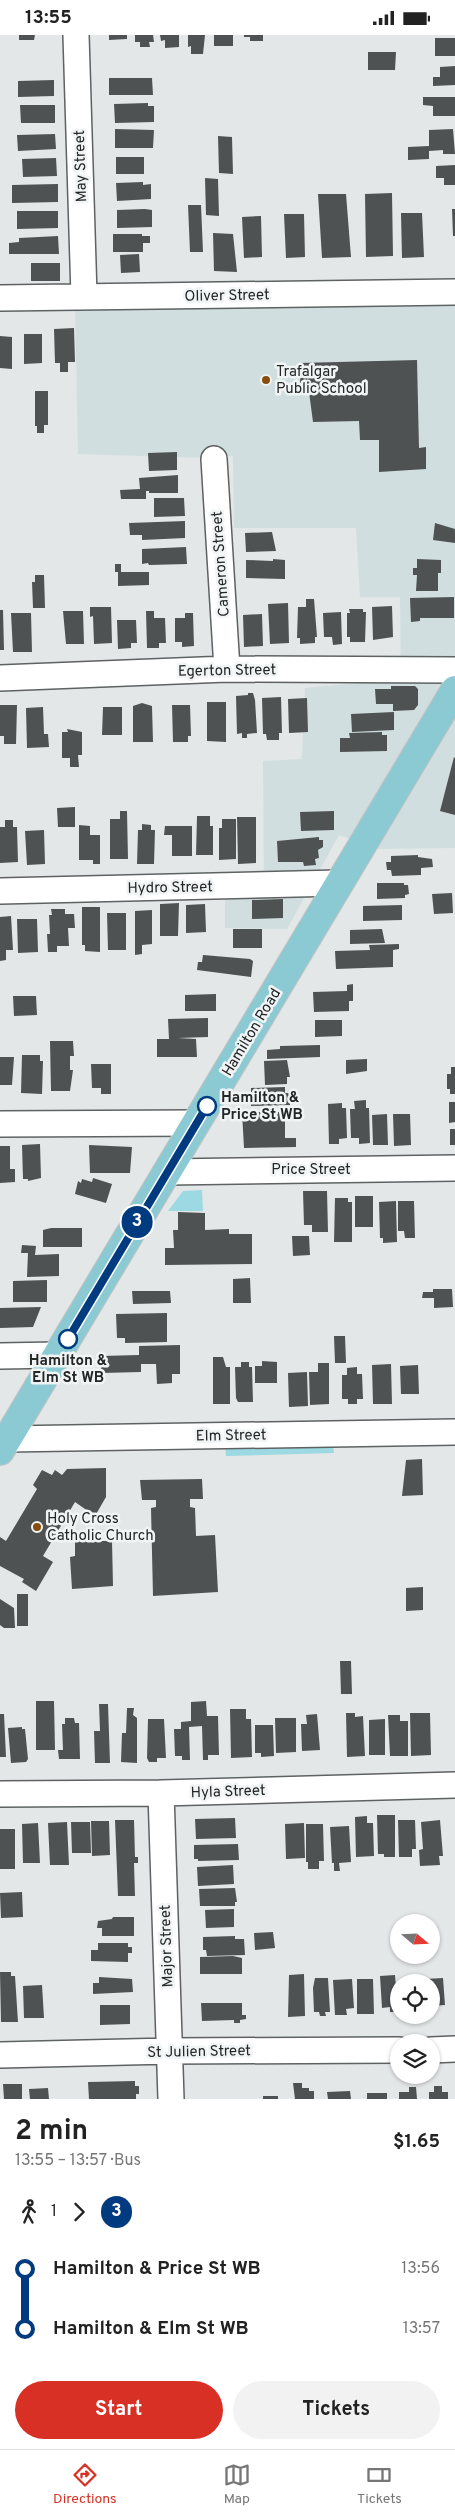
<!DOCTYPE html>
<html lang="en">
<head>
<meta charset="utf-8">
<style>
  body { margin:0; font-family:Overpass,sans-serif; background:#f2f2f2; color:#222; height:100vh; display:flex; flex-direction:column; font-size:19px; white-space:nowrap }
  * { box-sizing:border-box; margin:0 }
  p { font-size:16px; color:#767676 }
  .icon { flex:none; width:28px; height:28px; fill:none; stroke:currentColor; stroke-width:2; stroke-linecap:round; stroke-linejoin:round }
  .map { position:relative; height:2064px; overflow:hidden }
  .details { display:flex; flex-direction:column; background:#fff; flex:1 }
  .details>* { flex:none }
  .badge { padding:0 10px; border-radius:16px; font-size:18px; line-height:32px }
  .needle { width:32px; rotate:109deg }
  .fabs { position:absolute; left:390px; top:1879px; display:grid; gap:10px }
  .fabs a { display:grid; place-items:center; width:50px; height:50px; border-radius:50%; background:#fff; box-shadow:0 1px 4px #0004; font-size:25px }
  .map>.badge { position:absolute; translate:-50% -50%; box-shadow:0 0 0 2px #fff }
  .legs { display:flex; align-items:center; gap:8px; height:55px; padding:0 15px; font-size:16px }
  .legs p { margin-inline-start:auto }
  .summary { display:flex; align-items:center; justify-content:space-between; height:85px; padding:0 15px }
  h1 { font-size:28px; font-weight:700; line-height:38px }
  .action { display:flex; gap:10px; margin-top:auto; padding:10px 15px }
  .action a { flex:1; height:58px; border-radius:30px; background:#d93025; color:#fff; font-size:20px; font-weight:700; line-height:58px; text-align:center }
  .action a+a { background:#f2f2f2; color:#222 }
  ul { padding:0 15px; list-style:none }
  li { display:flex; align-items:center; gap:18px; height:60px; font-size:19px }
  li i { display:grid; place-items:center; width:8px; height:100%; margin:0 6px; background:currentColor }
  li i::after { content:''; width:12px; height:12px; margin:-6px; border:4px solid; border-radius:50%; background:#fff }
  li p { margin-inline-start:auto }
  li:first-child i { background:linear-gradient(#0000 50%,currentColor 0) }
  li:last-child i { background:linear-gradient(currentColor 50%,#0000 0) }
  .status { display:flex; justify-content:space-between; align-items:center; height:35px; padding:0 25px; background:#fff; direction:ltr }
  .status svg { height:14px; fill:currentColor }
  .dock { display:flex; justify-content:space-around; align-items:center; height:70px; border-top:1px solid #e0e0e0; background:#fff; font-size:14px; color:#767676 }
  .dock a { display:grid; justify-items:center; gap:2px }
  .dock .selected { color:#d93025 }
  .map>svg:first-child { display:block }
</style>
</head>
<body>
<div class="status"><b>13:55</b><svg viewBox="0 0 49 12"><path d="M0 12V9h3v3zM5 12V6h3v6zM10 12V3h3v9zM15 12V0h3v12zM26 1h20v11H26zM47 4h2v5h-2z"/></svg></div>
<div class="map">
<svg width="455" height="2064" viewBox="0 0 455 2064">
  <rect width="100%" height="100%" fill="#e3e7e8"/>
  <!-- built -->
  <path fill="#d0dee0" d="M455,267v546l-78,1 -38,-14 -52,94 -62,-1v-33l39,-5 -1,-129 39,-2 3,-71 96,-9 -1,-82h-40l-4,-69h-122l-1,-72 -29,2 -126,-4 -3,-147z"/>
  <!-- green -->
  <path fill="#9dd9e2" d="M202,1155l1,21h-35l15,-20z
    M333,1407l1,11 -108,3 -1,-11z"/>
  <!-- building -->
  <path fill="#4f5253" d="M19,0h16l-1,5h-15z
    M109,0h18v4l-18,1z
    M135,0h18l1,7h-5l1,5h-10v-5h-5z
    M160,0h19v12l-14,1v-8l-4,1z
    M188,0h17l-2,19h-12v-8l-3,1z
    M214,0h19v11h-19z
    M244,0h19v6h-13v-4h-6z
    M435,3h20v18h-20z
    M368,17h28l-1,18h-27z
    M455,31v19l-22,1v-9h7v-10z
    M109,43h43l1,17h-44z
    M54,45v16l-36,1v-16z
    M423,62h32v19h-22v-10l-10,-1z
    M148,68v3h6v16l-39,1 -1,-19z
    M20,70h35v18h-34z
    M115,94l39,1 -1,18h-38z
    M453,94l2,25h-12v-4l-14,1v8l-21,1v-13l21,-1v-16z
    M55,99l1,15 -38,2 -1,-16z
    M218,101l14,1 1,37 -14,-1z
    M116,122h28v17h-28z
    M56,123l1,18 -34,1 -1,-18z
    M455,130v20h-11v-7h-8v-12z
    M205,143l13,1 1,37 -13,-1z
    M143,147v3l8,-1v15l-34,2 -1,-18z
    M58,149v18l-46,1v-18z
    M392,158l1,63 -27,1 -1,-63z
    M318,159h28l5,63 -29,1z
    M188,170h13l2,47h-13z
    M145,174l7,1v17l-35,1v-18z
    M452,174h3v27h-2z
    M17,176h41v17l-41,1z
    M401,178h21l2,44 -22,1z
    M284,179h20l1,43 -19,1z
    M261,181l1,41 -18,1 -2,-41z
    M213,198l20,1 4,38 -23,-1z
    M113,199h29v2h8v7h-7v9h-30z
    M58,201l1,18h-50v-11l10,-1v-4z
    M139,219l1,18 -19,1 -1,-18z
    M31,228h29v18h-29z
    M74,293l1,34h-7v10h-8v-9h-5l-1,-34z
    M24,299h18v29l-18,1z
    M0,301l12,1v32l-12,-1z
    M417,325l2,88 7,-1v22l-47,3v-32h-19l-1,-19 -46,1 -4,-30 -8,1 -2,-30z
    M35,356h13v34h-4v8h-7v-7h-2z
    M177,417v18l-28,1 -1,-18z
    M178,440v18h-29v-2h-3v8h-25l-1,-9 20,-1 -1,-11z
    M154,463h30l1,18 -31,1z
    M185,486v17l-43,2v-5h-12l-1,-12z
    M435,488l20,6v14l-22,-3z
    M272,497l4,19 -30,1 -1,-19z
    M186,512l1,17 -38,1 -1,-2 -6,1v-15z
    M273,524l12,1v19l-39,-1v-18l27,1z
    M417,524l24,1v13h-3v18h-22l1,-16h-4v-7h4z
    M115,529h6v8h28v13l-31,1v-14h-3z
    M35,540h9l1,33h-12l-1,-26h3z
    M454,562v21h-34v3l-9,1 -1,-24z
    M306,564h8l3,38h-2v6l-15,1v-6h-3l1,-31h8z
    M288,568l1,40 -19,1 -2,-40z
    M392,571l1,31 -20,3 -1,-33z
    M90,572h21l1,36 -18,1 -1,-28 -3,1z
    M349,574h14v3h3l-1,30h-15v-5h-3v-24h3z
    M0,575h3l1,40h-4z
    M63,576h20l1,33h-18z
    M146,576h8v7h11l1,25h-7v5h-12z
    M341,577l1,32 -9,1 -1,-8h-8l-1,-24z
    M11,578h20l1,39h-19z
    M185,578h8l1,33 -12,1v-5h-7v-24h10z
    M262,579l1,32 -19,1 -1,-32z
    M117,585h19l1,23h-6v5l-13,1z
    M391,651h24l3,3v16l-4,5 -21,1v-7h-17l-1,-15h16z
    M248,658h5l2,7 2,33 -10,1v4h-5v-5l-5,1 -1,-38 12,-1z
    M281,662l1,36h-3v7h-12l-1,-6h-3l-1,-36z
    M307,663l1,34 -19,1 -1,-34z
    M207,667h19v40l-19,-1z
    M142,668l10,3 1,36h-20v-36z
    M0,670h17l-1,39h-12v-8h-4z
    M172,670h18l1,31h-3v6h-15z
    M43,672l1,27h4l1,13 -22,1 -1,-40z
    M103,672h19v28h-20z
    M394,677v18l-42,2 -1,-18z
    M67,694l15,3v23h-4l1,12h-9v-9h-8v-26h6z
    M382,697v3h5v16l-47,1v-14h10l-1,-5z
    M454,722l1,1v57l-15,-4z
    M75,772v20h-17l-1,-19z
    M120,776h7l1,48h-18v-40h10z
    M334,776v19l-33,1 -1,-19z
    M197,781h13v10h3v29h-17z
    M237,782h19v46l-18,1z
    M222,784h14v40l-17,1v-32h3z
    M5,785h8v7h4l1,35 -18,1v-36h5z
    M142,789l9,1v5h4l-1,34h-17l1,-34h4z
    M79,790l11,1v9h10v29h-7v-4h-14z
    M165,791h27v30h-20v-21h-8z
    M44,795l1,34 -18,1 -2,-34z
    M319,802v3h4v7l-5,3 1,8 -4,1 1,6 -12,1 -1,-4h-25l-1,-21z
    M418,820v2l14,2 1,8 -12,1v7l-29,1 -1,-6h-4l-1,-8h5v-6z
    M377,848h27v2h4l1,9 -4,1v3l-28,1z
    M452,858l1,20 -19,1 -2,-20z
    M283,864v19l-31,1v-19z
    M179,868l-1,33h-18v-32z
    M205,869l1,28 -20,1v-28z
    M402,870v15l-39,1v-15z
    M82,872h18v45l-15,-1v-6h-3z
    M51,874h14v5h9l1,14h-7l1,18h-12v6h-9l-1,-18h3l-1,-19h3z
    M152,875v34l-10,1v9l-7,1v-44z
    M107,878h19v37h-18z
    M11,881l2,34h-7v10l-6,1v-44z
    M17,884h20l1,33 -20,1z
    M233,894h29v19h-29z
    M382,894l3,14 -35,1v-14z
    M399,909v5l-6,1v17l-57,2 -1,-18 35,-1 -1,-5z
    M203,920l47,4 3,2 -2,16 -54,-7 1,-8h4z
    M353,949v17h-4v10l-35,1 -1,-20 34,-1v-6z
    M216,959v17h-31v-16z
    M13,961h23l1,19 -23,1z
    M208,983v19l-30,1 18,1 1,18h-40v-18h12l-1,-20z
    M315,985h27v16l-27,1z
    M50,1006h23l1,15h-4v14h3l-3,21h-19z
    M320,1010v12l-53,2v-9l13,-1v-3z
    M22,1020h18v6h3l-1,33 -21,-1z
    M0,1022h14l-2,28h-12z
    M367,1024v12l-21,3v-14z
    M287,1025l3,17h-3v7l-22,1 -1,-24z
    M91,1029h20v30h-10v-6h-9z
    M451,1032h4v27h-5v-5h-3v-15h4z
    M285,1052v6h5v12l-39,1v-18z
    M366,1065v8h3l1,35 -11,1v-6h-8l-1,-29h5l-1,-8z
    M449,1067h6v20l-6,1z
    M342,1068v5h4l1,30 -8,1v5h-10l-1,-40z
    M242,1077h43v26h11v9l-52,1z
    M387,1079l1,31h-15l-1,-30z
    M393,1079h17l1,31 -17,1z
    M450,1094h5v16h-5z
    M40,1109l1,34 -13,3v-2h-5l-1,-34z
    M89,1110l43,2 -2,26h-40z
    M0,1111h10v23h5v13l-15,1z
    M93,1143l19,6 -6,19 -31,-9 3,-13 3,2 1,-4 10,3z
    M303,1156h24l1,41h-16v-7h-8z
    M355,1161h18v31h-18z
    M335,1163h13v4h4v40h-18z
    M396,1166l1,41 -14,1v-5h-3l-1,-36z
    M398,1166h16l1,37h-10l-1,-7h-6z
    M178,1177l27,1v17l24,-1v5h23v30l-87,1v-17h9l-1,-18h5z
    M51,1193h31v19h-39v-17z
    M292,1201h17l1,19 -17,1z
    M22,1210l14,1 -1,9 24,-1v22l-32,1 1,-24h-7z
    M250,1243l1,25h-18v-24z
    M47,1245v22h-34v-21z
    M433,1254h19l1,18 -19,1v-10h-12l1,-6h10z
    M132,1256h38l1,12 -38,1z
    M41,1272l-8,20 -33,1v-20z
    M167,1278v29l-42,1v-5h-8l-1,-24z
    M334,1301h11l1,27h-11z
    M180,1310v29h-8v9l-15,1 -1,-20h-15v8l-40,1v-17l38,-1v-9z
    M213,1322h10l3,10h4v37h-17z
    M262,1326l15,1v21h-22v-17h7z
    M241,1327h8v5h3l1,35h-15l-2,-4 -1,-31h6z
    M318,1328h11v41l-19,1 -1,-33h9z
    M391,1329l1,40h-19l-1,-39z
    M418,1330l1,29h-18l-1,-28z
    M357,1332v7h5l1,25h-6v5h-9v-5h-6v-24h5v-7z
    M307,1337l1,34 -19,1 -1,-34z
    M422,1424l1,36 -21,1 4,-36z
    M106,1433v29l-11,19 -20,-14 -32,54 10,6 -17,29 -14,-9 2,-3 -24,-13v-29l6,4 31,-52 -4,-4 9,-15 10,5 3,-5 7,5 5,-6z
    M202,1444l1,20h-13v8l5,1 1,28 19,-1 3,57 -65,4 -2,-88 5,-1v-7h-14l-2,-20z
    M75,1506h37l1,45 -41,3 -2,-32 5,-1z
    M423,1552v23l-17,1v-23z
    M17,1559h11v32h-11z
    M0,1564l14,9 1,20h-11l-4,-3z
    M340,1626h11l1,33h-11z
    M36,1666h18l1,49h-19z
    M206,1666l1,15h11l1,39h-11v5h-5l-1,-34 -13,1 1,33h-8v-4h-7l-1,-27h7v-7l10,-1v-19z
    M99,1669h9l2,59h-15l-1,-32h6z
    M127,1673h7l-1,7 4,3v45l-16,-1 1,-29h4z
    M230,1674h16v10h5l1,38 -21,1z
    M346,1678h9v4l8,-1 2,40 -18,1z
    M410,1678h20l1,42 -20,1z
    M0,1679h4l2,43h-6z
    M317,1679l3,36 -18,1 -1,-27h6l-1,-9z
    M388,1680h12v6h8v35h-18z
    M65,1683h9l1,5h4l1,36h-21l-1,-9h5l-1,-26h3z
    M275,1683h21v34l-20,1z
    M148,1684h16l2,39h-9v4h-8l-2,-4z
    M385,1684v36h-16v-35z
    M255,1690h18l1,31 -13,1v-4h-6z
    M22,1692v2h3l3,30 -2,3 -15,1 -3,-35z
    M377,1780h18v42h-11v-3h-6z
    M367,1781v7h6l1,33 -18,1 -1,-40z
    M235,1783l1,20 -40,1 -1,-20z
    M115,1785h19l1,37h3v6h-4l1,33h-17z
    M398,1785h17l1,29h-4v8h-13z
    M440,1785l3,36h-4l1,9 -20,1 -1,-16 4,-1 -2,-27z
    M91,1786h18l1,34 -18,1z
    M67,1787l2,43h-19l-2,-42z
    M71,1787h19l1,31h-19z
    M38,1788l2,40h-17l-1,-39z
    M304,1788l1,35 -19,1 -1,-35z
    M306,1789h17l1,37h-5v8h-11v-7h-2z
    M349,1791l2,36 -12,1 1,8h-6v-8h-2l-2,-36z
    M0,1794h15v40h-15z
    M238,1809l1,16 -41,1v-2h-4v-14z
    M233,1830l1,19 -36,2 -1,-19z
    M235,1853l2,14h-2v4h-35l-1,-17z
    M22,1857l1,25 -22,1 -1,-25z
    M234,1874v18l-28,1 -1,-18z
    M113,1882h21v19h-32v-8h-5l1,-7 14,-2z
    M273,1897l2,16 -20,2 -1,-17z
    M235,1901v3h9l1,16 -38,1 -1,-6h-3v-13z
    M98,1908h30v4h4v6h-4v9l-37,-1v-11h7z
    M233,1921l9,2v16h-42v-17z
    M0,1937h11v4h4l3,46h-17z
    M304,1939l1,42 -17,1 1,-42z
    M395,1940l1,13h3v24h-9v-5l-8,1 -2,-32z
    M99,1942l33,2 1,13 -40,2v-11h6z
    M315,1943h13l2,34h-5l1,4h-6l-1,-4h-5l-1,-24z
    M443,1943l2,27 -14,1v-23h-5v-4z
    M352,1944l2,29 -8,1 1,6h-12l-2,-35z
    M357,1944h16l1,35h-17z
    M42,1950l2,33h-20l-1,-32z
    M201,1968h41v12h4v4l-6,1v3h-6v-3l-32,1z
    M100,1970h30v19l-30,1z
    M135,2046v5h4v8h-3v5h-47l-1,-17z
    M293,2048h9v5h7v3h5v8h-19z
    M3,2049h19v15h-18z
    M434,2051h8v6h6v7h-19v-7h5z
    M409,2052h7l1,12h-18v-7h10z
    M48,2053l1,11h-19l-1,-10z
    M350,2056l1,8h-23l-1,-7z
    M367,2058h20v6h-20z
    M263,2061h15v3h-15z"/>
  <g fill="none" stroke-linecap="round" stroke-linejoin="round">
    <defs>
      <path id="minor" d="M76,0l8,261
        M0,263l455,-6
        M214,424l13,210
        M0,643l227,-9 228,1
        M0,856l339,-8
        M0,1089l196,-1
        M167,1137l288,-4
        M0,1321l58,-1
        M7,1404l448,-7
        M161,1758l10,306
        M0,1759l161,-1 294,-8
        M431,2015l24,-1
        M0,2020l169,-4 230,-1"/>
      <path id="major" d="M0,1416l455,-761"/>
    </defs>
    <!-- minor casing -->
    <use href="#minor" stroke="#5e6262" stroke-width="28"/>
    <!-- major casing -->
    <use href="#major" stroke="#c2c3c3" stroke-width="30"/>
    <!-- minor -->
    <use href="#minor" stroke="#fff" stroke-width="25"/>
    <!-- major -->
    <use href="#major" stroke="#8bcad3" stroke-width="28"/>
  </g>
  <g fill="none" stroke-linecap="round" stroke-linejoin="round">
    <defs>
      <path id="line-1" d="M68,1304l139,-233"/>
    </defs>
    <!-- line-1 casing -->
    <use href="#line-1" stroke="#fff" stroke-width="11"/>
    <!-- line-1 -->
    <use href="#line-1" stroke="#003b80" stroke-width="8"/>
  </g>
  <!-- markers -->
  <g fill="#894b0e" stroke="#f0f4f5" stroke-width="2">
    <circle cx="266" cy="345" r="5"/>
    <circle cx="37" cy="1492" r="5"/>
  </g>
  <g fill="#fff" stroke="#003b80" stroke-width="2.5">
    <circle cx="207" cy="1071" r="9"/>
    <circle cx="68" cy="1304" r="9"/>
  </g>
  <g text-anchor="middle" stroke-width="5" stroke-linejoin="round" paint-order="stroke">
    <!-- street labels -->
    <g font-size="15" fill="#252727" stroke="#f0f4f5">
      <text transform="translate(80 131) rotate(-92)" y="5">May Street</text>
      <text transform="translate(227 260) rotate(-1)" y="5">Oliver Street</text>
      <text transform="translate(220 529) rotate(-94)" y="5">Cameron Street</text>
      <text transform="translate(227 635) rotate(-1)" y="5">Egerton Street</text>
      <text transform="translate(170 852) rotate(-1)" y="5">Hydro Street</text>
      <text transform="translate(251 997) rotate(-59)" y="5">Hamilton Road</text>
      <text x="311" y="1139">Price Street</text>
      <text transform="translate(231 1400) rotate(-1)" y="5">Elm Street</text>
      <text transform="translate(228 1756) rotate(-2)" y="5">Hyla Street</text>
      <text transform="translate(166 1911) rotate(-92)" y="5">Major Street</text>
      <text transform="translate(199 2016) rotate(-1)" y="5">St Julien Street</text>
    </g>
    <!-- poi labels -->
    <g font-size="15" fill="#252727" stroke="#f0f4f5" text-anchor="start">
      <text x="276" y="341">Trafalgar<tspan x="276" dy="17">Public School</tspan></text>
      <text x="47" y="1488">Holy Cross<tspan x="47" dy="17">Catholic Church</tspan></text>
    </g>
    <!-- stop labels -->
    <g font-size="15" font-weight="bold" fill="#252727" stroke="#f0f4f5" text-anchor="start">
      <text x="221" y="1067">Hamilton &amp;<tspan x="221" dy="17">Price St WB</tspan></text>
      <text x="68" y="1330" text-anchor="middle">Hamilton &amp;<tspan x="68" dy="17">Elm St WB</tspan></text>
    </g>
  </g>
</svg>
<div class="fabs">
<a><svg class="needle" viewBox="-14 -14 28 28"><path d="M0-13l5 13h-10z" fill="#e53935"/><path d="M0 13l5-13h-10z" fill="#767676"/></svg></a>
<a><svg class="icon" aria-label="locate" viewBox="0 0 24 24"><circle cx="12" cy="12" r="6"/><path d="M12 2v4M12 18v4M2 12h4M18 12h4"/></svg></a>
<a><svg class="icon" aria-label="layers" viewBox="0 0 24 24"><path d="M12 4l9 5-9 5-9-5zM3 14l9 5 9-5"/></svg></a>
</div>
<b class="badge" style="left:137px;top:1187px;background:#003b80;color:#fff">3</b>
</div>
<section class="details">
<div class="summary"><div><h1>2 min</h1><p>13:55 – 13:57 · Bus</p></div><b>$1.65</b></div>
<div class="legs"><svg class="icon" aria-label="walk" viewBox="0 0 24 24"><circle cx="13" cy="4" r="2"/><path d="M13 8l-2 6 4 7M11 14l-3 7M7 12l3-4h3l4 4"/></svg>1<svg class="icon" aria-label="forward" viewBox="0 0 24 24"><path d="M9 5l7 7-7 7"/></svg><b class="badge" style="background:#003b80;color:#fff">3</b></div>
<ul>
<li><i style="color:#003b80"></i><b>Hamilton &amp; Price St WB</b><p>13:56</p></li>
<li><i style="color:#003b80"></i><b>Hamilton &amp; Elm St WB</b><p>13:57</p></li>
</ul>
<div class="action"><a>Start</a><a>Tickets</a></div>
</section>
<nav class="dock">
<a class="selected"><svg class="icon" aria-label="directions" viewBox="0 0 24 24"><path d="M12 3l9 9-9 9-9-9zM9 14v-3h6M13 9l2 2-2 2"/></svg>Directions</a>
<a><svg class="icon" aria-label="map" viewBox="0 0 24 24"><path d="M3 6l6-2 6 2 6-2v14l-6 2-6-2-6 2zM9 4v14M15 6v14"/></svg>Map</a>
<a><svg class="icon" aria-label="tickets" viewBox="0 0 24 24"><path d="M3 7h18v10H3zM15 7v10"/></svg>Tickets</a>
</nav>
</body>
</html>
